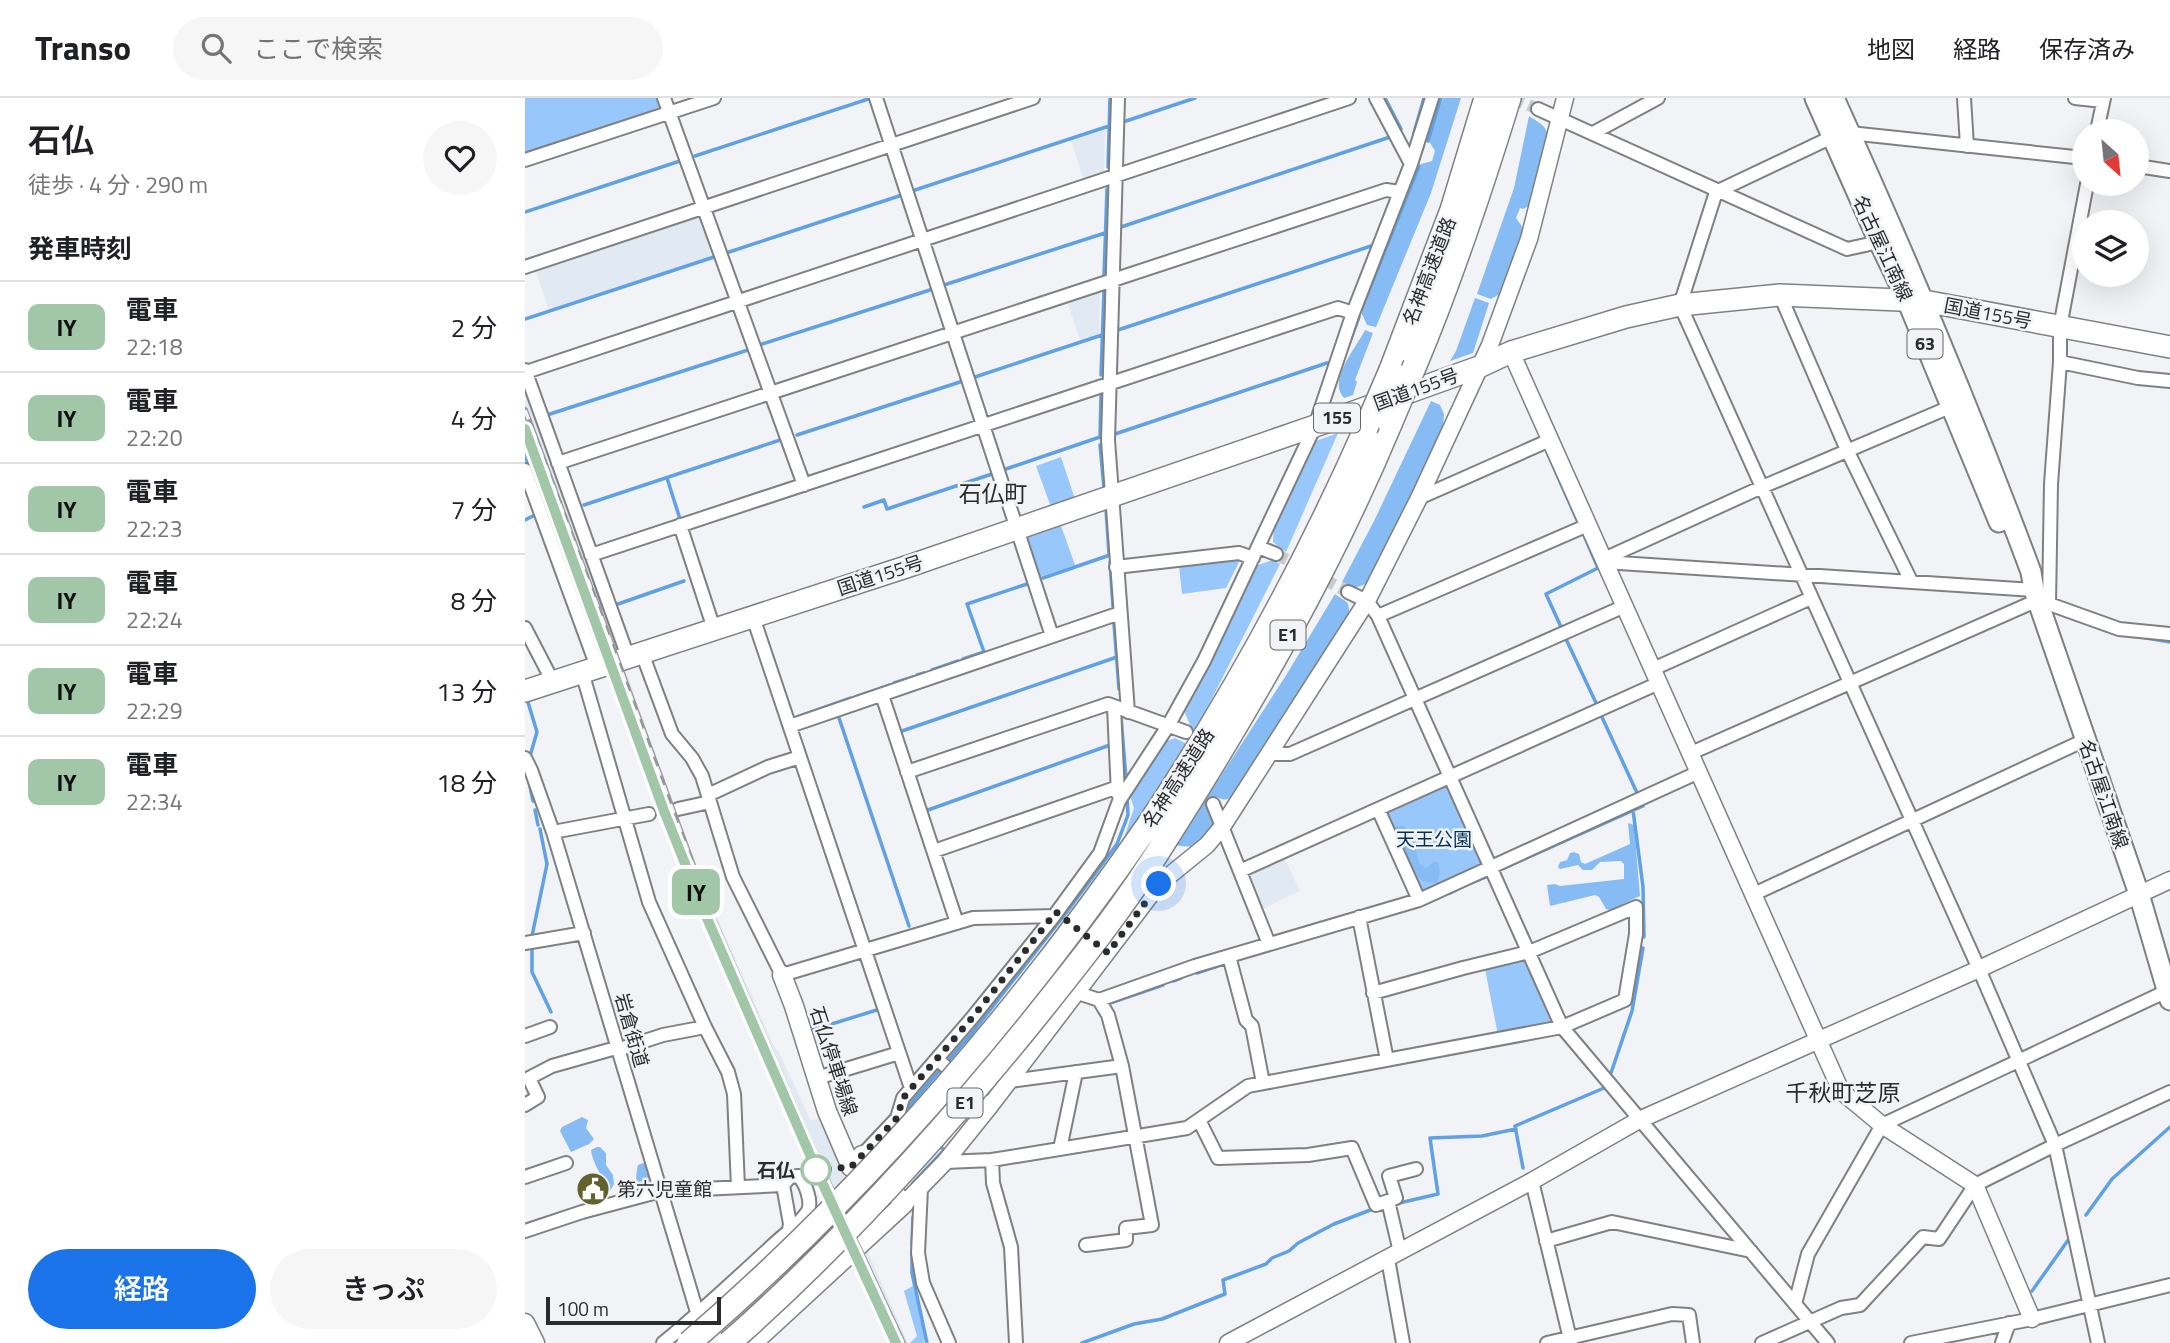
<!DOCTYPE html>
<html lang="ja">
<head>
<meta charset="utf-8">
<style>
  body { margin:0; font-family:"Titillium Web","Noto Sans JP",sans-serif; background:#f6f6f6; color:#202124; height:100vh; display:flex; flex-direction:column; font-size:26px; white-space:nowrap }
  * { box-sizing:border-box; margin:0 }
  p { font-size:23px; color:#757577 }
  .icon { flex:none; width:38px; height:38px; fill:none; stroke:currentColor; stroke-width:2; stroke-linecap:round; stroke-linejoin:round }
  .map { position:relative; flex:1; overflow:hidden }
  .details { display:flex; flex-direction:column; background:#fff; width:525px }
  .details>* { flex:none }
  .badge { padding:0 14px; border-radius:10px; font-size:24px; line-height:46px }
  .needle { width:46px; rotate:153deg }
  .controls { position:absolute; left:1547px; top:21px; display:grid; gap:14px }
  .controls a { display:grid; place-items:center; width:77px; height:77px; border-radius:50%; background:#fff; box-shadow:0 7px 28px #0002; font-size:35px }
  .scale { position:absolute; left:21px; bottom:18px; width:175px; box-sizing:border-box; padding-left:7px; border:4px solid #2a2b2c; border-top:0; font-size:19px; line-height:24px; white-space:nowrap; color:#2a2b2c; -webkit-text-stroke:5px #f1f3f6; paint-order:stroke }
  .you { position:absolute; width:35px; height:35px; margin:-18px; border:5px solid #fff; border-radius:50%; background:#1a73e8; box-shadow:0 0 0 10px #1a73e833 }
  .map>.badge { position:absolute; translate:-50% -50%; box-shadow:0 0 0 4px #fff }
  h2 { padding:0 28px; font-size:26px; line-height:63px }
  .round { display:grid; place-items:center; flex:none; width:74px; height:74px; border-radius:37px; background:#f6f6f6 }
  .headline { display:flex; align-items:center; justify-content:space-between; height:119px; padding:0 28px }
  h1 { font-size:33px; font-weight:600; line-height:52px }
  .action { display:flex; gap:14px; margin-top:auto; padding:14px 28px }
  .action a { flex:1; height:80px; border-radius:42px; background:#1a73e8; color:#fff; font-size:28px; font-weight:600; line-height:80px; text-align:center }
  .action a+a { background:#f6f6f6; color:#202124 }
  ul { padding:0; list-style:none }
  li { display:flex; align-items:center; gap:21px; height:91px; padding:0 28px; border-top:2px solid #e0e0e0 }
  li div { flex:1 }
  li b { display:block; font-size:26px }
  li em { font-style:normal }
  li .badge { min-width:77px; font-weight:700; text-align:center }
  header { display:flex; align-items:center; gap:42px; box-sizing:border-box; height:98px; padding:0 35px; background:#fff; border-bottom:2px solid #e0e0e0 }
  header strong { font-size:33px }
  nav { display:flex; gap:38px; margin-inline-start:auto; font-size:24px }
  .search { width:490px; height:63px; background:#f6f6f6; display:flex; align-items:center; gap:18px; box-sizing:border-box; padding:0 24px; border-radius:38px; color:#757577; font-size:26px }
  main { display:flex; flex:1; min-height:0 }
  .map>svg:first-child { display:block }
</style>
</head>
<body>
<header>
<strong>Transo</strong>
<div class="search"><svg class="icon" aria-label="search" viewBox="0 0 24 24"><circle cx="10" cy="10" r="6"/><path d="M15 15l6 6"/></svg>ここで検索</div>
<nav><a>地図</a><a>経路</a><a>保存済み</a></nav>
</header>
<main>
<section class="details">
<div class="headline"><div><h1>石仏</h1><p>徒歩 · 4 分 · 290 m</p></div><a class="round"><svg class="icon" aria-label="heart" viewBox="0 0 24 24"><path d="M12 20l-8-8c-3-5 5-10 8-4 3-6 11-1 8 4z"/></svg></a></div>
<h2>発車時刻</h2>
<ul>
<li><span class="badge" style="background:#a2c7a8;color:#111">IY</span><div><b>電車</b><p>22:18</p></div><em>2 分</em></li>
<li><span class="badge" style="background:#a2c7a8;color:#111">IY</span><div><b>電車</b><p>22:20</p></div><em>4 分</em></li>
<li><span class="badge" style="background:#a2c7a8;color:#111">IY</span><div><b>電車</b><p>22:23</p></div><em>7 分</em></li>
<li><span class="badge" style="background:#a2c7a8;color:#111">IY</span><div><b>電車</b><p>22:24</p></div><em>8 分</em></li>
<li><span class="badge" style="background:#a2c7a8;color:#111">IY</span><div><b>電車</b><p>22:29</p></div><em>13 分</em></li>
<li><span class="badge" style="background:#a2c7a8;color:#111">IY</span><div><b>電車</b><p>22:34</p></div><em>18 分</em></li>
</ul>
<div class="action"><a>経路</a><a>きっぷ</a></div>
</section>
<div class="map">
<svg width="1645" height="1245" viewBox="0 0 1645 1245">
  <rect width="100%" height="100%" fill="#f1f3f6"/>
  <!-- built -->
  <path fill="#e1e9f2" d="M580,31l-1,46 -20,6 -13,-40z
    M172,118l5,3 13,36 -166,55 -14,-41z
    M575,192l-1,44 -19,6 -13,-39z
    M0,296l94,257 -16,5 -7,-2 -71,-203z
    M100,570l48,138 42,107 58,131 3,7 2,-1 33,71 13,-5 26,58 -7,8 20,46 -19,19 -144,-329 -92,-244z
    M759,759l16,34 -39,19 -12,-32 1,-5z
    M342,1152l41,93h-16l-40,-79z"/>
  <!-- green -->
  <path fill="#97c7fb" d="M0,0h132l3,8 -2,5 -133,44z
    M813,335l-52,119 -13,-10 1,-17 39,-83z
    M536,359l14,42 -24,8 -15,-41z
    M535,425l15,42 -35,12 -14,-42z
    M716,460l-15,30 -44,6 -3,-29z
    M748,462l7,4 -86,170 -10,-23 71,-145z
    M650,640l12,6 -63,94 10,-30 -4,-12 34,-54z
    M919,688l4,2 33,74 -3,7 -55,23 -3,-3 -34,-73 2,-5z
    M996,862l4,2 27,60 -3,4 -51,9 -13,-66z
    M388,1188l12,53 -1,4h-14l7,-7 -13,-45z"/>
  <!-- forest -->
  <path fill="#87bbf4" d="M918,0h18l-30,95 -55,134 -9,-2 -6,-13 60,-148 11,-3 3,-10 -6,-10z
    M1004,18c11,7 18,10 20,23l-18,66 -8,4 -3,-1 -4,10 7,10 -20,64 -12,7 -14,-5 37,-106z
    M950,200l14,5 -16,50 -23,8 6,-10z
    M840,232l8,3 -18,47 2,2 -4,13 -9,3c-17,-17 12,-50 21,-68z
    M906,303l9,4 4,9 -1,13 -75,156 -13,5 -13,-6 32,-61z
    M810,496l13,9 2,12 -115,180c-7,5 -11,6 -18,2l-7,10 4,17c-13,19 -14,26 -38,21l109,-168z
    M1103,725l6,2 6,71 -30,14 -4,-1 -7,-12 -4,-2 -45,11 -3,-21 8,-1 5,2 64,-7v-15l-3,-3 -21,1 -8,8h-9l-5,-5 -18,4 -2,-2 2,-5 7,-2 3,-7 4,-1 5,2 2,8 4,2 45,-20z
    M878,728c12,9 12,26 17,38l6,4 8,-7 4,1 2,10 -3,11 -15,-2 -4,-4 -24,-47 1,-3z
    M57,1019l6,3 -2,8 8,11 -5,5 -18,8 -11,-21 2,-4z
    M72,1049h3l6,6v12l7,10 1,9 -4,7c-6,-12 -18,-28 -19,-41z
    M118,1065l5,2 7,23 -16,4c-4,-5 -3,-20 -1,-27z"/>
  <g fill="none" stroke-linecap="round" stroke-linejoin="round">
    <!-- stream -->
    <path stroke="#60a1e6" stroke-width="3.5" d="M860,0l16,31
      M598,24l72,-24
      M889,35l10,-35
      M903,43l13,-43
      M170,58l176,-58
      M583,69l2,-69
      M390,92l194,-64
      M0,114l155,-51
      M596,129l269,-90
      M204,154l173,-57
      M579,178l3,-87
      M419,187l161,-52
      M836,212l58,-144
      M0,221l189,-62
      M593,232l253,-84
      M237,246l171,-55
      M821,254l13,-35
      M576,277l3,-85
      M450,279l127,-42
      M25,316l201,-65
      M590,336l212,-71
      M272,337l166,-54
      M575,347l4,43
      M1022,354l30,68
      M0,357l5,14
      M481,371l94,-32 1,-41
      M142,380l13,41
      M59,407l196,-65
      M339,409l20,-7 3,9 108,-36
      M581,411l3,45
      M0,422l8,-4
      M585,464l3,45
      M68,479l10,31
      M518,480l67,-23
      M93,506l66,-23
      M589,526l5,65
      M1036,529l-15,-33 52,-26 -15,-35
      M1040,539l32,68
      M1616,539l29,5
      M438,561l21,-7 -17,-48 63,-21
      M407,572l26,-9
      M392,577l7,-2
      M369,585l19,-6
      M330,599l35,-12
      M2,601l10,33 -7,24
      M1076,617l37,80
      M272,619l54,-19
      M596,619l5,61
      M314,620l70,208
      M377,633l215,-74
      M4,684l4,19
      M10,712l3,15
      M403,712l182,-65
      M1108,712l10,77 1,50
      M979,770l139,-62 -1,-1
      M946,785l15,-6
      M925,795l12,-6
      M7,838l15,-72 -7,-35
      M7,850v24l19,40
      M672,875l32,-11
      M648,883l8,-3
      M585,905l53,-18
      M284,933l71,-22
      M1086,975l21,-62 11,-63
      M387,1014l-3,-6 63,-73 94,-120 51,-69 11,-29 -1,-18
      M998,1070l-8,-42 89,-38
      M388,1089v-4l31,-33 -5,-5
      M870,1106l43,-10 -8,-56 52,-2 34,-7
      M1561,1117l26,-36 58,-52
      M387,1147l1,-28
      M387,1155v20l15,70
      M1507,1193l39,-55
      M557,1245l52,-19 28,-5 63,-25 -2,-14 43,-16 6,-6 17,-7 9,-8 36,-19 39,-15"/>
    <!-- minor-tunnel -->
    <path stroke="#c9cbce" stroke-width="12" stroke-dasharray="12 6" stroke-linecap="butt" d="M987,0l26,11
      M751,456l72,38"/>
    <defs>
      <path id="minor" d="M139,0l140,387
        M351,0l176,538
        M593,0l-10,342 20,272
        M851,0l35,66
        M1439,0l3,48
        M1550,0l28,3
        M1013,11l309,140 32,-7
        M1572,33l7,-33
        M1068,35l65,-35
        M1325,35l234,25
        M1307,39l-116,55 -36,113 299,664 76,176 43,198
        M0,62l189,-62
        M1612,68l33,5
        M0,169l508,-169
        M1255,197l67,155 64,131
        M1535,264l78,16 32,3
        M0,272l103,287
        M1,274l823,-274
        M33,365l828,-273 14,2
        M0,372l72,197
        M894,400l131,-58
        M155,427l34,104
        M733,449l18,7
        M66,457l747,-247 15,5
        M1079,461l158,-72 188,-80
        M1079,462l15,3 415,27
        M591,469l123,-14 14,5
        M823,494l19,9 11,15 184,411 266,316
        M1524,506l2,-120 9,-122v-35l27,-143
        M853,518l210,-91
        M228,519l158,471
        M0,530l28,54
        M117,555l30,81 20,24 10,18 31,101 49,98 191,-57 81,-2
        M1128,571l158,-71
        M57,574l67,230 56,125 23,45 6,22 4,93
        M357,597l75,228
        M589,609l4,87
        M265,628l330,-113
        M1166,655l347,-153 81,29 51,5
        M744,656h21l335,-148
        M0,660l6,12 22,62 150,500
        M382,674l201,-68 78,28
        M183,697l60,-28 32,-10
        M688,706l56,140
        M153,711l32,-7
        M28,734l96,-18
        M409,753l184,-64
        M715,773l138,-62
        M1229,796l331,-154
        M894,802l-41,-91 281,-126
        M834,819l28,143
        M0,845l59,-10
        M704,858l17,64 6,6 11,57
        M553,895l21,7 96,-34 224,-66 280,-128
        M0,938l25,-9
        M92,952l46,-15 42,-8
        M412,961l53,47
        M292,980l82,-25
        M485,983l112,-15
        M0,1007l13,-8 -9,-19 23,-12 64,-18
        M674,1022l19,38 90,-3 44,-7 24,57 12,-4 12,51
        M535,1051l16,-77
        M337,1057l35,-37 6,-20 69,-80 82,-102 46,-63 19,-52 49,-75 36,-65 111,-235 38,-113 58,-149 21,-66
        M467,1062l1,23 18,64 5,96
        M420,1064l47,-2 195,-32 61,-42 314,-59 63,-27 11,-66v-27l-107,45 -66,16 -90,25
        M0,1079l41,-14
        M1007,1083l39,162
        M396,1090l-3,65 5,30 26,60
        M863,1103l8,-3 -7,-22 27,-7
        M0,1133l57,-19 79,-21 122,-6
        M1021,1143l66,-19 139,29
        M561,1147l40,-5v-12l26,-3 -30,-159 -14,-51 -9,-15
        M863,1161l15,84
        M1270,1206l13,-50 74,-129 285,-134
        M138,1245c38,-31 74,-65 110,-98 10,-10 27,-21 35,-34 4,-9 -2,-28 -10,-35l-8,1 -7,8 7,39 -1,6
        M1022,1245l125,-29 17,1 4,28
        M1237,1245l79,-35 19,-3 63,-68 16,2 36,-54 80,-40 115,-53
        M1386,1245l121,-24 138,-34
        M1477,1245l7,-20"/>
      <path id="tertiary" d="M986,254l330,739 41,34 93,60 57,134
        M379,1106l41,-42 45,-56 169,-222 48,-39 15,-18 145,-226 52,-103 71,-153 39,-106 36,-141
        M703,1245l304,-162 107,-61 340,-151 191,-89"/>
      <path id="secondary" d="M0,1225l10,20
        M228,1245l151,-139 -42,-49 -11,12 -24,-56 -33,-105 -12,-31"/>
      <path id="primary" d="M1290,0l64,144 28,58 92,222
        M1309,0c71,156 137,313 197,474l3,18 105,304 31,106"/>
      <path id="trunk" d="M0,593l384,-125 406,-140 164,-59 32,-15 115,-35 54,-12 100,-10 144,6 246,46"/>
      <path id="motorway" d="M890,267c37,-88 66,-176 94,-267
        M866,272l61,-160 34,-112
        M624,726c84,-126 156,-258 217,-396
        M643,738c84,-132 162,-268 222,-412"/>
    </defs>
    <!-- minor casing -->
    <use href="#minor" stroke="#7e8082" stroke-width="16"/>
    <!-- tertiary casing -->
    <use href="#tertiary" stroke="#7e8082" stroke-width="19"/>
    <!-- secondary casing -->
    <use href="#secondary" stroke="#7e8082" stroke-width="21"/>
    <!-- primary casing -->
    <use href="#primary" stroke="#7e8082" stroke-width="23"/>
    <!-- trunk casing -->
    <use href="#trunk" stroke="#7e8082" stroke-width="24"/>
    <!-- motorway casing -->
    <use href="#motorway" stroke="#7e8082" stroke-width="26"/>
    <!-- minor -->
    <use href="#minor" stroke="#fff" stroke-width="12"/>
    <!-- tertiary -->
    <use href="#tertiary" stroke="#fff" stroke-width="16"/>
    <!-- secondary -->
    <use href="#secondary" stroke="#fff" stroke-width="18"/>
    <!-- primary -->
    <use href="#primary" stroke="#fff" stroke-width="19"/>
    <!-- trunk -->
    <use href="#trunk" stroke="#fff" stroke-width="21"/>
    <!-- motorway -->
    <use href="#motorway" stroke="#fff" stroke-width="23"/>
    <defs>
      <path id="rail" d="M0,312l186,504 104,240 88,189"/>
    </defs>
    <!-- rail casing -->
    <use href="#rail" stroke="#959799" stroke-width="6"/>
    <!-- rail -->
    <use href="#rail" stroke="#f1f3f6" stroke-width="3.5" stroke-dasharray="10" stroke-linecap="butt"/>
    <defs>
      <path id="motorway-bridge" d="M865,326l25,-59
        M841,330l25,-58
        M164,1245c176,-152 328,-328 460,-519
        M204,1245c110,-97 209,-206 301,-319 49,-61 97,-121 138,-188"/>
    </defs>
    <!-- motorway-bridge casing -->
    <use href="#motorway-bridge" stroke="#7e8082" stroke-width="26" stroke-linecap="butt"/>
    <!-- motorway-bridge -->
    <use href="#motorway-bridge" stroke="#fff" stroke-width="23"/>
  </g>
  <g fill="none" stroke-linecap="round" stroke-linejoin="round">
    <defs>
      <path id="line" d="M0,331l139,382 42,105 115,264 75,163"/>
    </defs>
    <!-- line casing -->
    <use href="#line" stroke="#fff" stroke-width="16"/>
    <!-- line -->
    <use href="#line" stroke="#a2c7a8" stroke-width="10"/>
    <!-- walk -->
    <path stroke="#2a2b2c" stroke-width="7" stroke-dasharray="0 12.6" d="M291,1072l35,-3 46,-49 6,-20 69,-80 84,-106 52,41 51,-69"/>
  </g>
  <!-- icons -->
  <defs>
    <symbol id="civic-disc" viewBox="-11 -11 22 22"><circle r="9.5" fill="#63622f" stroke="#f1f3f6"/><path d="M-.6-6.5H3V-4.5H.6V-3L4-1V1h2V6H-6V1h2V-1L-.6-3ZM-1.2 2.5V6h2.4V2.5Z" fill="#fff"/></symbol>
  </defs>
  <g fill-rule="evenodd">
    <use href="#civic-disc" x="49" y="1072" width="38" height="38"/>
  </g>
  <!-- markers -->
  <circle fill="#fff" stroke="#a2c7a8" stroke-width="3.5" cx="291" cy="1072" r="14"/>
  <g text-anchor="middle" stroke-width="5" stroke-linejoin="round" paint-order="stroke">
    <!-- shield labels -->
    <g fill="#f1f3f6" stroke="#666769" stroke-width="2">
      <rect x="1382.5" y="231.5" width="35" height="29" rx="5"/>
      <rect x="789" y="305.5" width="46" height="29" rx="5"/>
      <rect x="745.5" y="522.5" width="35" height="29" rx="5"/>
      <rect x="422.5" y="990.5" width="35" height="29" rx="5"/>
    </g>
    <g font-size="18" font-weight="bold" fill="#2a2b2c">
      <text x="1400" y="252">63</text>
      <text x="812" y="326">155</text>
      <text x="763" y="543">E1</text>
      <text x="440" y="1011">E1</text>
    </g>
    <!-- street labels -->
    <g font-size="19" fill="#2a2b2c" stroke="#f1f3f6">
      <text transform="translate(1358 150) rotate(65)" y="7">名古屋江南線</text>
      <text transform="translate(904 173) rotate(-69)" y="7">名神高速道路</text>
      <text transform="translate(1463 215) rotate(11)" y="7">国道155号</text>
      <text transform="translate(891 291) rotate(-20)" y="7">国道155号</text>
      <text transform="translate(355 477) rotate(-18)" y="7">国道155号</text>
      <text transform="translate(653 680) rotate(-57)" y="7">名神高速道路</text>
      <text transform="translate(1579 696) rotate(71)" y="7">名古屋江南線</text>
      <text transform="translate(107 932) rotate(74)" y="7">岩倉街道</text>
      <text transform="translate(309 963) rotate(72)" y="7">石仏停車場線</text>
    </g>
    <!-- park labels -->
    <g font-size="19" fill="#00325d" stroke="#f1f3f6">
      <text x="909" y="748">天王公園</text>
    </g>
    <!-- stop labels -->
    <g font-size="19" font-weight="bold" fill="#2a2b2c" stroke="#f1f3f6" text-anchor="end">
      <text x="270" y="1079">石仏</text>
    </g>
    <!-- poi labels -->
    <g font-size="19" fill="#2a2b2c" stroke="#f1f3f6" text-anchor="start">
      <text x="92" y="1098">第六児童館</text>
    </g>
    <!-- quarter labels -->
    <g font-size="23" fill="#2a2b2c" stroke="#f1f3f6">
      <text x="468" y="404">石仏町</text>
      <text x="1318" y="1003">千秋町芝原</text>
    </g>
  </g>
</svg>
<div class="controls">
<a><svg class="needle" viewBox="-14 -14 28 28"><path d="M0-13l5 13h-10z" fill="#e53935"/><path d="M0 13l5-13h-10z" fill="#757577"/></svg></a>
<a><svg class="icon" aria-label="layers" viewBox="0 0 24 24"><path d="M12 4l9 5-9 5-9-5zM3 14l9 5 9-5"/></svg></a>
</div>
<div class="scale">100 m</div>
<div class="you" style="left:634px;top:786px"></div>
<b class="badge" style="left:171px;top:794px;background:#a2c7a8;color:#111">IY</b>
</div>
</main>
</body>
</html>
